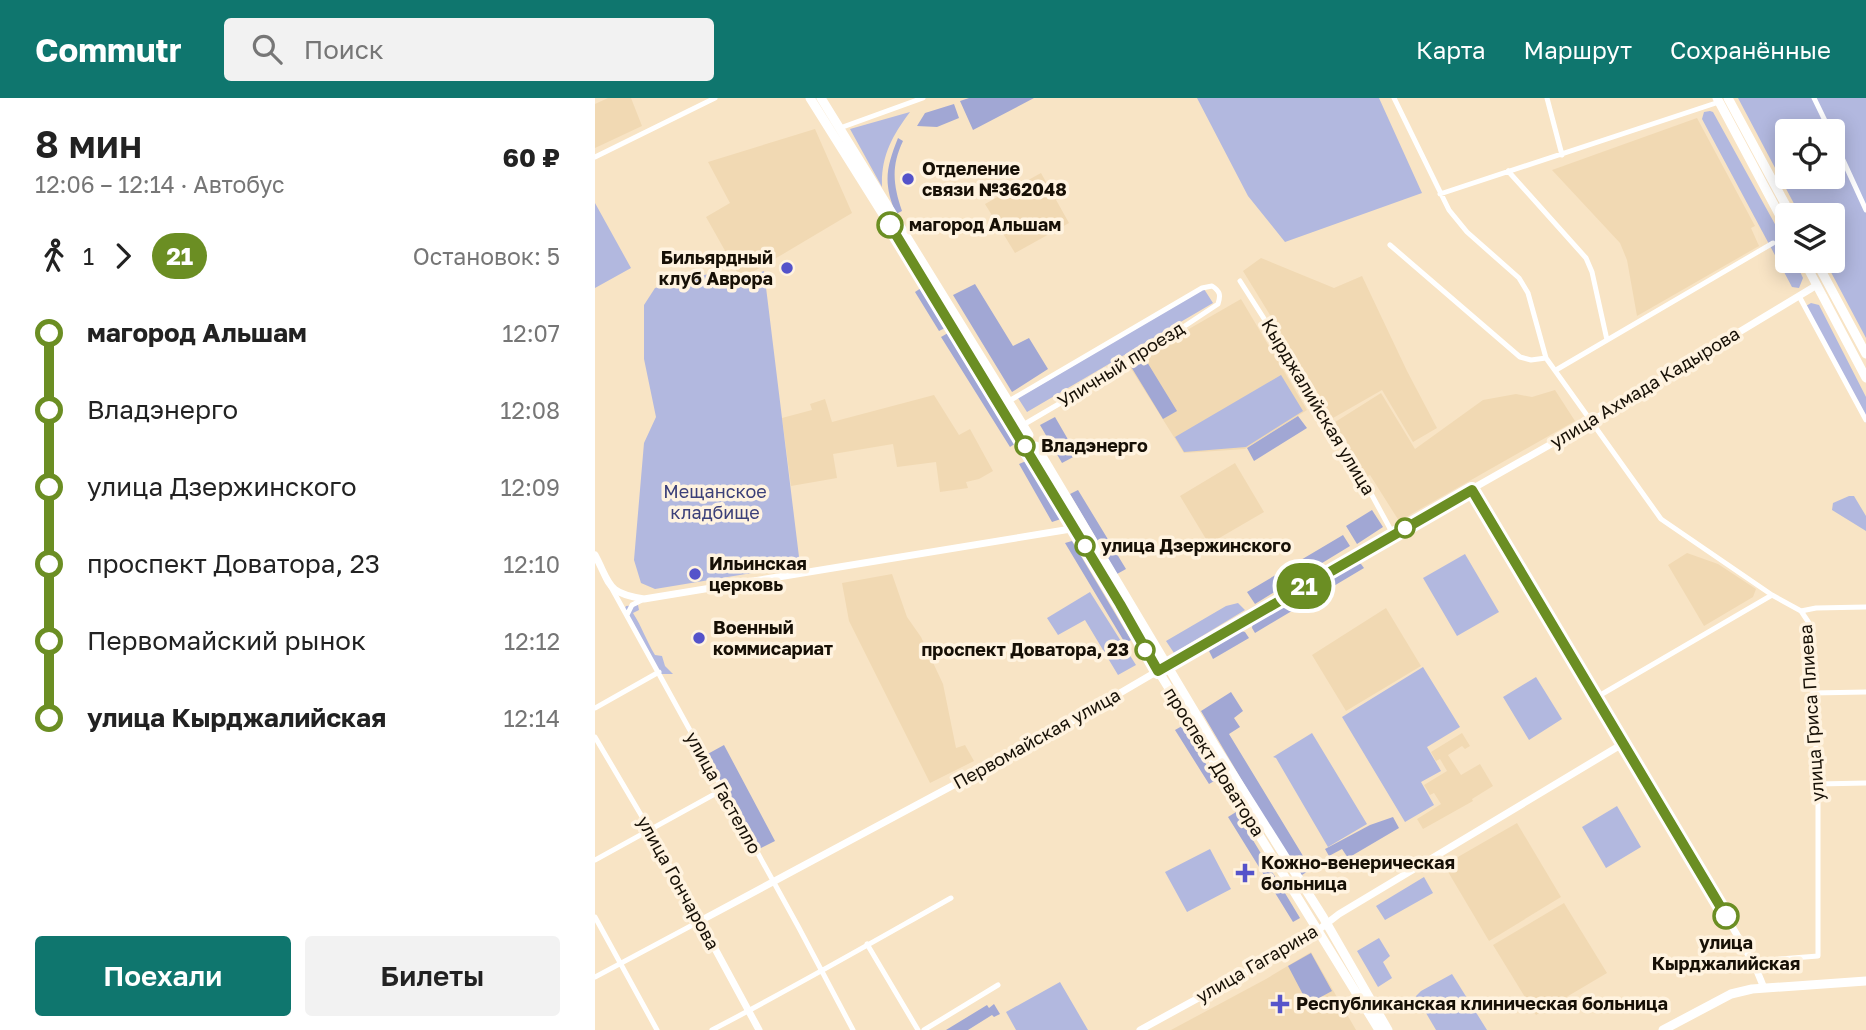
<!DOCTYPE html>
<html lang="ru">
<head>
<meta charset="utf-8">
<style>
  body { margin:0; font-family:"Golos Text",sans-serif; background:#f2f2f2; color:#222; height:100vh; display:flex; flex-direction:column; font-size:26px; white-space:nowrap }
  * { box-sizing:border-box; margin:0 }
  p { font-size:23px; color:#767676 }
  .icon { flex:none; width:38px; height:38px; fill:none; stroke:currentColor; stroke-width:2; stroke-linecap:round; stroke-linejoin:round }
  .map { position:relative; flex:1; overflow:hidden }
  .drawer { display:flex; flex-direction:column; background:#fff; width:595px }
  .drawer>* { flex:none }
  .badge { padding:0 14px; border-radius:23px; font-size:24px; line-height:46px }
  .fabs { position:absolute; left:1180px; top:21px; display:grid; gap:14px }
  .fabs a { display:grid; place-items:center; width:70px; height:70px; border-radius:7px; background:#fff; box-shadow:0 4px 18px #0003; font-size:35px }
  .map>.badge { position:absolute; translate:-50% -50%; box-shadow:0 0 0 4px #fff }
  .legs { display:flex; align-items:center; gap:10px; height:77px; padding:0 35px; font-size:23px }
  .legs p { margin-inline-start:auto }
  .headline { display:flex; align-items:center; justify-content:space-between; height:119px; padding:0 35px }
  h1 { font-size:38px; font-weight:600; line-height:52px }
  .button { display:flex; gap:14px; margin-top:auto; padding:14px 35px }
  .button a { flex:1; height:80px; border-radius:7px; background:#0f766e; color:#fff; font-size:28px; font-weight:600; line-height:80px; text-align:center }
  .button a+a { background:#f2f2f2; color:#222 }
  ul { padding:0 35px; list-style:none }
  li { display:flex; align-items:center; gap:24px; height:77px; font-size:26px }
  li i { display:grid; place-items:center; width:10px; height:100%; margin:0 9px; background:currentColor }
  li i::after { content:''; width:18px; height:18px; margin:-9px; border:5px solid; border-radius:50%; background:#fff }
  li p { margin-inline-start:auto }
  li:first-child i { background:linear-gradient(#0000 50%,currentColor 0) }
  li:last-child i { background:linear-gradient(currentColor 50%,#0000 0) }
  header { display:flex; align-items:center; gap:42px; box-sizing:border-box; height:98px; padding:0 35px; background:#0f766e; color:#fff }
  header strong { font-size:33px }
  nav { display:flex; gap:38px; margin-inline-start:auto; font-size:24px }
  .search { width:490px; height:63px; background:#f2f2f2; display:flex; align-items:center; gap:18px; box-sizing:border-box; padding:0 24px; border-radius:7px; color:#767676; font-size:26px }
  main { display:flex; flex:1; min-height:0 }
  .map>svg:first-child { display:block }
</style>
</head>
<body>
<header>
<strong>Commutr</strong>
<div class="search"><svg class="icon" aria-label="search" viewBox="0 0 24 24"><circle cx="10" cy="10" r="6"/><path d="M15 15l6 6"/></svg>Поиск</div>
<nav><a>Карта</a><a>Маршрут</a><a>Сохранённые</a></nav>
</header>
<main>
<section class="drawer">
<div class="headline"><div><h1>8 мин</h1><p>12:06 – 12:14 · Автобус</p></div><b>60 ₽</b></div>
<div class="legs"><svg class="icon" aria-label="walk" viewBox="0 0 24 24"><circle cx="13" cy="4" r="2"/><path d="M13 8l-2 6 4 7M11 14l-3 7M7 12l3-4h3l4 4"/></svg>1<svg class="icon" aria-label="forward" viewBox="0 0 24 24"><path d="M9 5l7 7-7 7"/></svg><b class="badge" style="background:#6b8e23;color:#fff">21</b><p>Остановок: 5</p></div>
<ul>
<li><i style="color:#6b8e23"></i><b>магород Альшам</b><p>12:07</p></li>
<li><i style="color:#6b8e23"></i><span>Владэнерго</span><p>12:08</p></li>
<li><i style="color:#6b8e23"></i><span>улица Дзержинского</span><p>12:09</p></li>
<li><i style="color:#6b8e23"></i><span>проспект Доватора, 23</span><p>12:10</p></li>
<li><i style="color:#6b8e23"></i><span>Первомайский рынок</span><p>12:12</p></li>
<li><i style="color:#6b8e23"></i><b>улица Кырджалийская</b><p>12:14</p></li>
</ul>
<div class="button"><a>Поехали</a><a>Билеты</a></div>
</section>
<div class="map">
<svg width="1271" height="932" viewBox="0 0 1271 932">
  <rect width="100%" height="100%" fill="#f8e4c5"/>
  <!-- built -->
  <path fill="#f1d9b3" d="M13,0h23l11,28 -47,22v-44z
    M1102,20l58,108 -4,2 8,18 -122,70 -10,-56 -7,-17 -68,-73z
    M220,31l37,84 -111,66 -35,-62 24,-14 -22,-41z
    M446,75l28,50 -54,30 -30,-49z
    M666,160l73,30 28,-12 45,95 30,57 -24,14 -31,-52 -49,28 -90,-147z
    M646,201l66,111 -62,39 -61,4 -56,-89z
    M960,292l20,31 -176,100 -29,-46 -5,2 -33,-53 49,-31 34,56 68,-49 33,-6 16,3z
    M339,297l25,40 11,-6 23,42 -14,8 -13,3 2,6 -28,4 -4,-30 -39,5 -4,-23 -60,10 4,24 -46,8 -9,-68 30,-8 -2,-6 15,-5 7,23z
    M640,365l29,49 -55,32 -29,-48z
    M1092,455l31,11 38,25 -3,8 -49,29 -36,-61z
    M297,476l15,43 14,20 22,47 13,64 9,-3 9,16 -44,22 -81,-162 -7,-38z
    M791,510l35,58 -75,45 -34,-56z
    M867,635l8,13 -5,3 -3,-3 -14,9 13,20 19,-11 13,22 -21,13 1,2 -50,28 -6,-10 24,-15 -7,-11 -4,2 -6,-10 23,-14 -7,-12 -4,2 -5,-9z
    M922,725l44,74 -72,44 -45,-76z
    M969,805l43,70 -71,42 -43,-70z
    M716,854l45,78h-185l95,-51z"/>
  <!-- green -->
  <path fill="#b2b8df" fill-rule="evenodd" d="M602,0h182l43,95 -137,49 -37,-46z
    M1143,0h128v240l-41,-77h7v-46h-32zM1192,33h45v46h-45z
    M1115,13l3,1 74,134v15h8l8,17 -4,10 -7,-1 -90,-168 2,-7z
    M315,14c-18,24 -29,44 -28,75l-32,-58z
    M0,105l36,65 -36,20z
    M169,173l36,294 -145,24 -14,-6 -7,-23 10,-117 12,-26 -12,-58v-54l11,-17 57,-15 16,11z
    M609,191l9,14 -186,109 -9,-14z
    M1216,205l8,2 47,92v26l-56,-107 -4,-10z
    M686,277l22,36 -57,36 -62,5 -9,-15z
    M1254,398h5l12,20v15l-34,-21 1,-7z
    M870,456l34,58 -42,24 -34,-58z
    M495,494l46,73 -18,10 -33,-55 -27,15 -11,-17z
    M643,505l7,7 -71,43 -8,-12 60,-35z
    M43,507l1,5 -6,3c9,14 13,27 22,42l7,1 3,10 8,8h-12l-38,-62 3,-6z
    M828,569l37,60 -33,20 14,24 -20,11 13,23 -29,17 -63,-105z
    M941,579l26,42 -33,21 -26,-43z
    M717,635l55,91 -39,23 -52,-89 -3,-1z
    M1022,708l24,41 -35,21 -24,-41z
    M615,751l21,40 -44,23 -22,-40z
    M829,779l9,16 -48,27 -9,-14z
    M784,840l11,18 -7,6 9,16 -14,9 -21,-36z
    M857,876l35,56h-51l-20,-34 5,-5z
    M465,884l28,48h-72l-10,-18z"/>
  <!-- forest -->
  <path fill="#a1a7d4" d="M374,0h65l-61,32 -13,-29z
    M359,6l5,14 -22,9 -20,-1 8,-13z
    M303,40l5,3c-12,25 -10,44 -1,70l-6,3c-13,-31 -10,-46 2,-76z
    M380,186l38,62 16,-8 19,31 -36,23 -59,-97z
    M326,190l24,40 -6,3 -24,-39z
    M353,235l68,110 -6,4 -69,-110z
    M549,259l33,54 -14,8 -33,-54z
    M703,318l9,12 -53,33 -7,-13z
    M460,319l22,38 -15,8 -22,-38z
    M431,363l35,58 -9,3 -33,-58z
    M483,392l48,79 -9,5 -47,-80z
    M777,412l11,17 -26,17 -11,-18z
    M748,437l7,11 -95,58 -8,-12z
    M477,443l59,99 -6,3 -60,-100z
    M759,464l7,2 3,4 -109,65 -3,-5 1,-7z
    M646,533l4,1 4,6 -36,21 -4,-8z
    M636,594l12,19 -9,7 6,9 -11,7 82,135 -12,8 -98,-166z
    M587,628l34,54 -7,4 -34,-54z
    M129,647l51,96 -20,10 -51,-95z
    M641,714l64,106 -7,4 -65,-105z
    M798,719l6,11 -51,30 -6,-9 -13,7 -4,-7 45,-24z
    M716,855l21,38 -24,13 -20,-38z
    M399,906l6,10 -6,3 -2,-2 -24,15h-22l41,-25 2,3z"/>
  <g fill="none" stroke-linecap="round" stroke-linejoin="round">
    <!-- minor -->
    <path stroke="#fff" stroke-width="5" d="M799,0l55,112 18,22 52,46 9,15 18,65 115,161 111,76 29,16 8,12 9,161v172l-38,3 -25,7
      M952,0l15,57
      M1219,0l16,33
      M245,30l83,-30
      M1237,38l34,74
      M0,59l120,-59
      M913,73l78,87 6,14 15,68
      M845,96l279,-92
      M795,147l130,112 11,3 15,-2
      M645,183l103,161 50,92
      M1204,198l67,124
      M961,272l217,-127
      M414,303l193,-113 10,-2c8,5 9,9 6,18l-86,57 -109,64
      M16,489l188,341 54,102
      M1206,513l15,-3 50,-1
      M32,517l5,-10 12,-6
      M1218,595l53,-1
      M1002,599l175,-102
      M0,610l64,-36
      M0,639l59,100 46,84 -105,56
      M1223,686l48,-1
      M0,762l127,-70
      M0,819l62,113
      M272,846l51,86
      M117,932c81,-42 159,-87 239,-132
      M329,932l74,-45"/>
    <!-- tertiary -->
    <path stroke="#fff" stroke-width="7" d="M877,392l218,364 65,112 9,22
      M0,457c16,30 11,38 49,44l433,-71
      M164,932l-59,-109 362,-194 297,-174 231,-131 227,-137
      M545,932l168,-92 31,-24 285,-171"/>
    <!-- primary -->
    <path stroke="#fff" stroke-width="9" d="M215,0l116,185 194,321 29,52 230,374
      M226,0l208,337
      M441,348l181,303 106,168 65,113
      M1068,932l68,-36 21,-5 114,-8"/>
    <!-- trunk -->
    <path stroke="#fff" stroke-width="9" d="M1122,0l70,131
      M1133,0l63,117
      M1209,163l62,117
      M1221,163l50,93"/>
  </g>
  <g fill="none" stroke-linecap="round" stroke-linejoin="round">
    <defs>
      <path id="line-1" d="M295,127l230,379 38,67 314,-181 254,426"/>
    </defs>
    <!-- line-1 casing -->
    <use href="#line-1" stroke="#fff" stroke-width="16"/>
    <!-- line-1 -->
    <use href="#line-1" stroke="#6b8e23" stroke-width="10"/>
  </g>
  <!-- markers -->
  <g fill="#5553ca" stroke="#fff3e0" stroke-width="2.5">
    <circle cx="313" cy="81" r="7"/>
    <circle cx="192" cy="170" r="7"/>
    <circle cx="100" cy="476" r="7"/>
    <circle cx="104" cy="540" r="7"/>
    <path d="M646.5 764.5h7v7h7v7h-7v7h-7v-7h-7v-7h7z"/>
    <path d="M681.5 895.5h7v7h7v7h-7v7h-7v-7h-7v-7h7z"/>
  </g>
  <g fill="#fff" stroke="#6b8e23" stroke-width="3.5">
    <circle cx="295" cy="127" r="12"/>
    <circle cx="430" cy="348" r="9"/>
    <circle cx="810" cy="430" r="9"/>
    <circle cx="490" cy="448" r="9"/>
    <circle cx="550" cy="552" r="9"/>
    <circle cx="1131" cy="818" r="12"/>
  </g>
  <g text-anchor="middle" stroke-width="7" stroke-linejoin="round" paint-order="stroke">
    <!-- poi labels -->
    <g font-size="18" font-weight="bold" fill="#171006" stroke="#fff3e0" text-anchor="start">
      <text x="327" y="77">Отделение<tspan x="327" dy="21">связи №362048</tspan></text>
      <text x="178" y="166" text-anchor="end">Бильярдный<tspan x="178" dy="21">клуб Аврора</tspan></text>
      <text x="114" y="472">Ильинская<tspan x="114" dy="21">церковь</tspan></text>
      <text x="118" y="536">Военный<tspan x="118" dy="21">коммисариат</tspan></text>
      <text x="666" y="771">Кожно-венерическая<tspan x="666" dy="21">больница</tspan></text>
      <text x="701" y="912">Республиканская клиническая больница</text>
    </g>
    <!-- stop labels -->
    <g font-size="18" font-weight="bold" fill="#171006" stroke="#fff3e0" text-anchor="start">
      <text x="314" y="133">магород Альшам</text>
      <text x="446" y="354">Владэнерго</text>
      <text x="506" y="454">улица Дзержинского</text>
      <text x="534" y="558" text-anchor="end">проспект Доватора, 23</text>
      <text x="1131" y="851" text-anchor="middle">улица<tspan x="1131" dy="21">Кырджалийская</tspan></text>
    </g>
    <!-- street labels -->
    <g font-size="18" fill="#171006" stroke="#fff3e0">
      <text transform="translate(526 267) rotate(-32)" y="6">Уличный проезд</text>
      <text transform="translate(1050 290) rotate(-31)" y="6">улица Ахмада Кадырова</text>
      <text transform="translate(723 309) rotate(59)" y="6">Кырджалийская улица</text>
      <text transform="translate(1217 615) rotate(-94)" y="6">улица Гриса Плиева</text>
      <text transform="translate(442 641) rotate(-29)" y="6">Первомайская улица</text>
      <text transform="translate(619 664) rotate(58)" y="6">проспект Доватора</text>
      <text transform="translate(128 695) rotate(61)" y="6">улица Гастелло</text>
      <text transform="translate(83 785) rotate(61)" y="6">улица Гончарова</text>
      <text transform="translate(662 866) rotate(-30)" y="6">улица Гагарина</text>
    </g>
    <!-- park labels -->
    <g font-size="18" fill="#3c4079" stroke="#fff3e0">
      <text x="120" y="400">Мещанское<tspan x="120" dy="21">кладбище</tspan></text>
    </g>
  </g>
</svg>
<div class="fabs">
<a><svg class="icon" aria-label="locate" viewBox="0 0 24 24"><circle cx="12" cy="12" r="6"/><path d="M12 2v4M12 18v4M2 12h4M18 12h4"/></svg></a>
<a><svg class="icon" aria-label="layers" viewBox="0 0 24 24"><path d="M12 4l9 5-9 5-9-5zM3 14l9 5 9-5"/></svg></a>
</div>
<b class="badge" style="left:709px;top:488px;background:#6b8e23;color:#fff">21</b>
</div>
</main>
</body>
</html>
